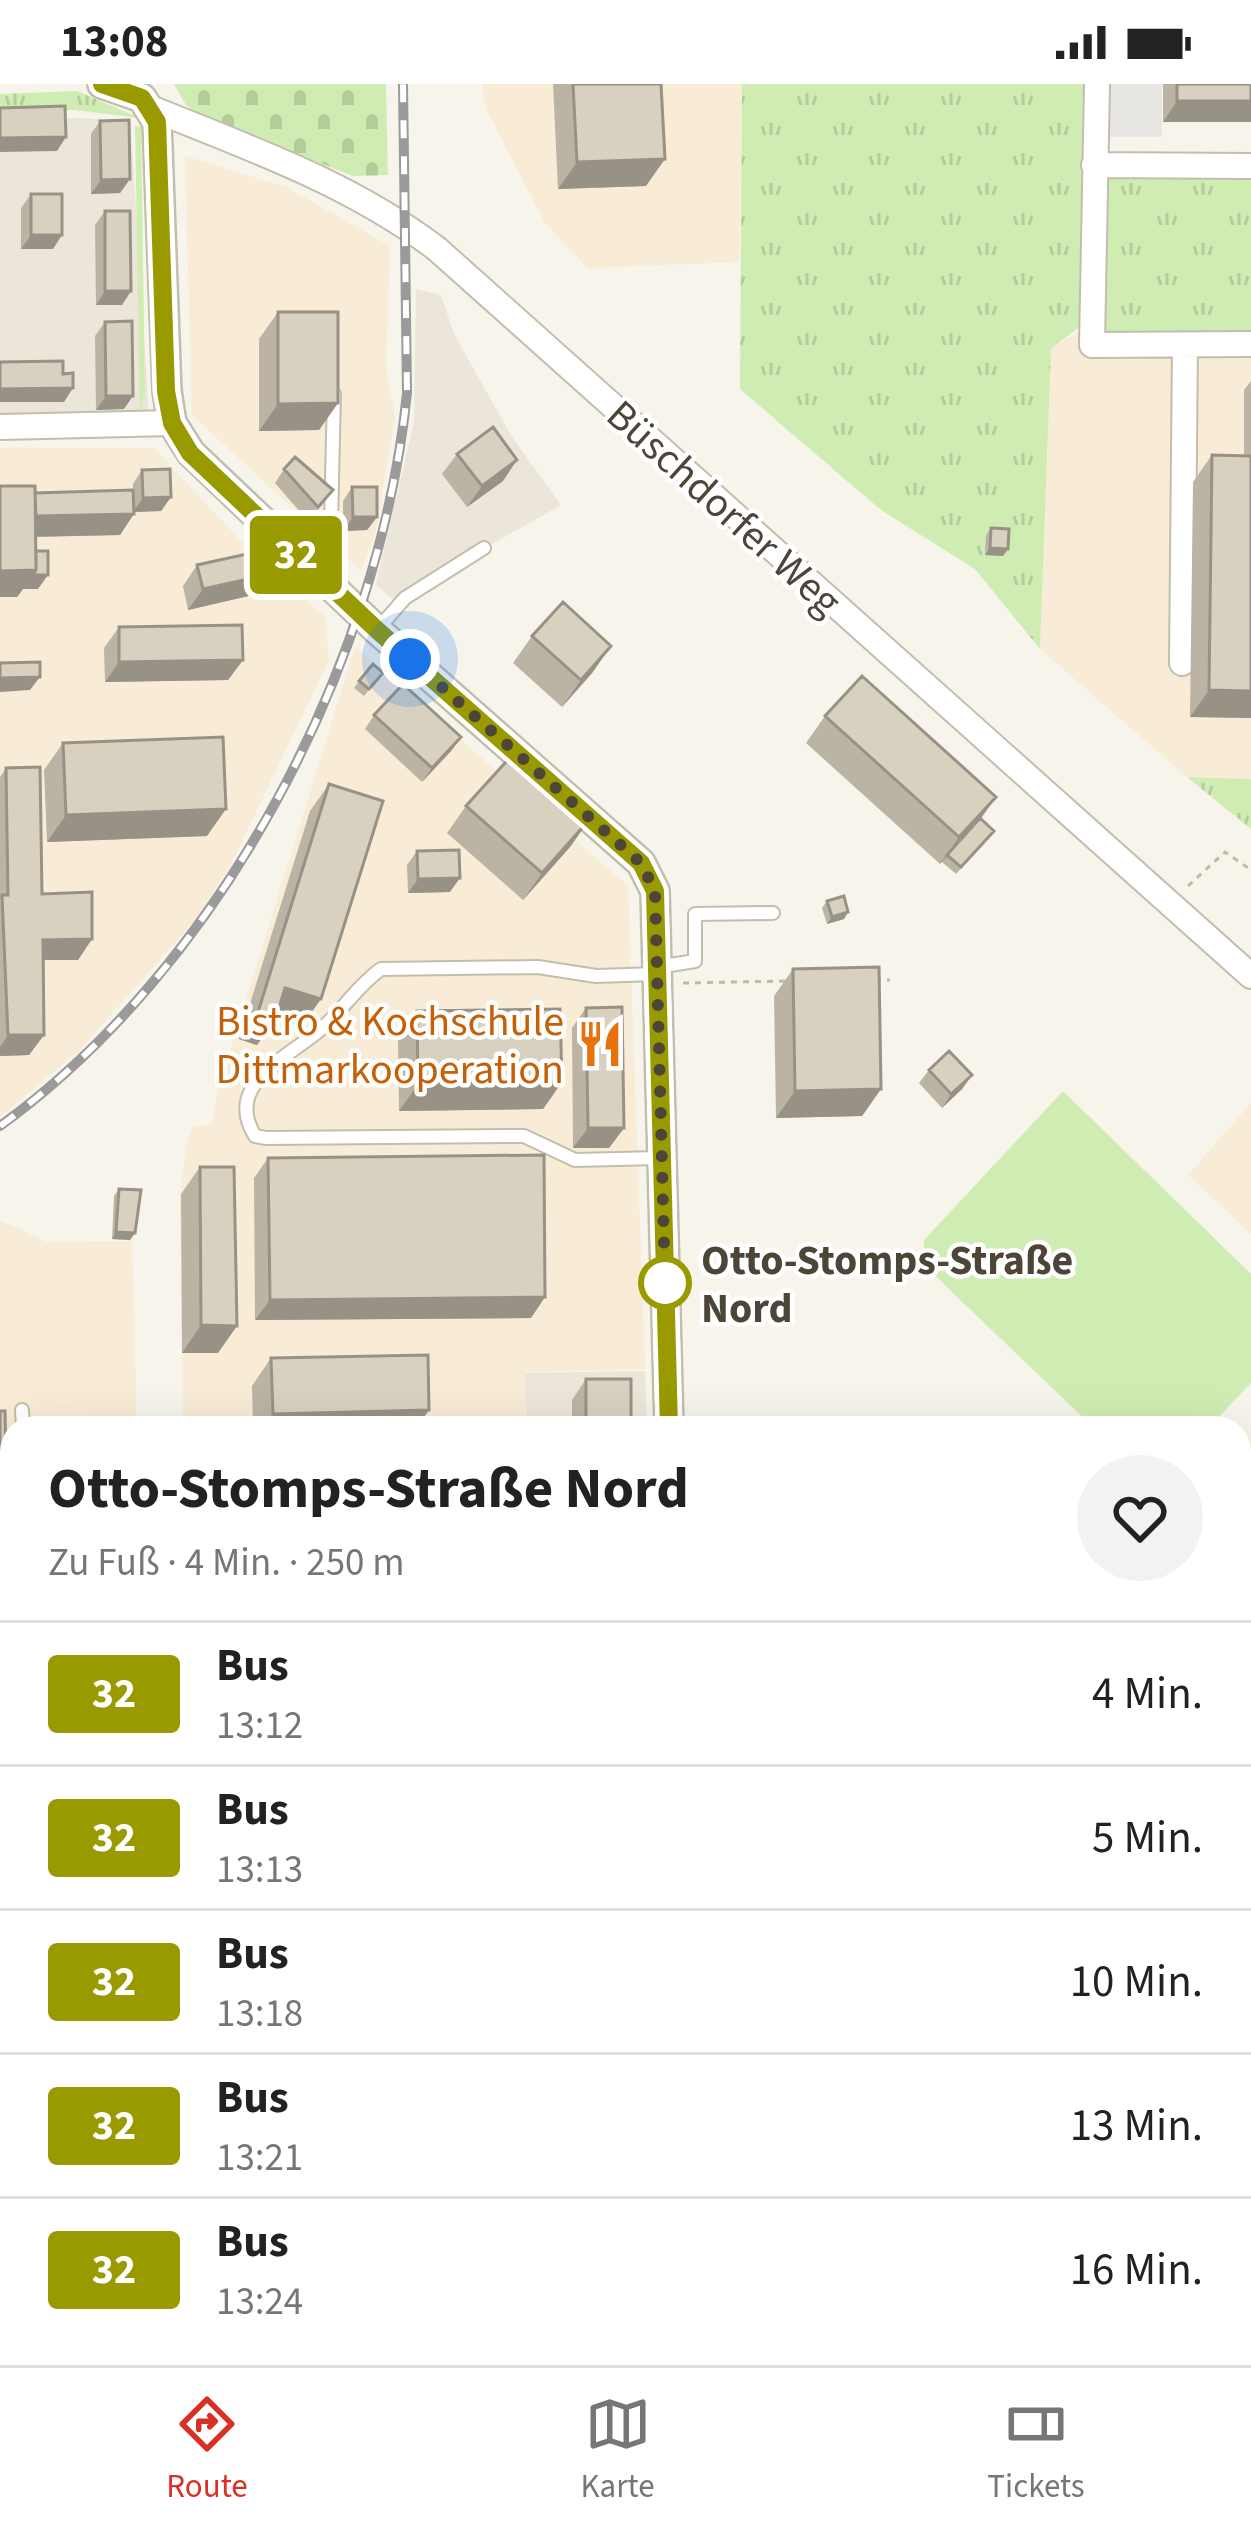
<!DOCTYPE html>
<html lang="de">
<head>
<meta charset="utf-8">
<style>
  body { margin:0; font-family:"Source Sans 3",sans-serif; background:#f2f2f2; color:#222; height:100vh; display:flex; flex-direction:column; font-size:45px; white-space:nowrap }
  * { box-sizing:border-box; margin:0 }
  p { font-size:39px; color:#767676 }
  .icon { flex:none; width:66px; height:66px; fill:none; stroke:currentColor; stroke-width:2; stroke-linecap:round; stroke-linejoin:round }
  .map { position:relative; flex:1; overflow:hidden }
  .side { position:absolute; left:0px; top:1332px; width:1251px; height:951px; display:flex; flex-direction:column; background:#fff; border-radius:36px 36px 0 0; box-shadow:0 12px 48px #0002 }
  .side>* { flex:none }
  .badge { padding:0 24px; border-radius:9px; font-size:42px; line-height:78px }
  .you { position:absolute; width:60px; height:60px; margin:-30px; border:9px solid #fff; border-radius:50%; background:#1a73e8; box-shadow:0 0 0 18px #1a73e833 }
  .map>.badge { position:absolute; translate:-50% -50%; box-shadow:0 0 0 6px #fff }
  .round { display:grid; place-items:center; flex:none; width:126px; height:126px; border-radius:63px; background:#f2f2f2 }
  .head { display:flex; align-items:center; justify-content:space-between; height:204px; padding:0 48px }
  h1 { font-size:57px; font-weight:700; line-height:90px }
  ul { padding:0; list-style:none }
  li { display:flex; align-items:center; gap:36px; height:144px; padding:0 48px; border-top:3px solid #e0e0e0 }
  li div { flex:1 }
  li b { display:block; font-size:45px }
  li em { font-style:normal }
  li .badge { min-width:132px; font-weight:700; text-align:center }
  .status { display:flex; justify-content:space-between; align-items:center; height:84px; padding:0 60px; background:#fff; direction:ltr }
  .status svg { height:33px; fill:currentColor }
  .dock { display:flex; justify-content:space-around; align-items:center; height:168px; border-top:3px solid #e0e0e0; background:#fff; font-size:33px; color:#767676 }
  .dock a { display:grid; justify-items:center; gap:6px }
  .dock .on { color:#d93025 }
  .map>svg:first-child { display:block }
</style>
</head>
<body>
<div class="status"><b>13:08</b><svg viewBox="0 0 49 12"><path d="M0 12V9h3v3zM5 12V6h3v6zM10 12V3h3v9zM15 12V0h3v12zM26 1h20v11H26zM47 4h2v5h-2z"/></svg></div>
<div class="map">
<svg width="1251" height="2281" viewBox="0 0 1251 2281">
  <defs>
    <pattern id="grass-tufts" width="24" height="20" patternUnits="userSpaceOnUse" patternTransform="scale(3)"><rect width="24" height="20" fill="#cfedb2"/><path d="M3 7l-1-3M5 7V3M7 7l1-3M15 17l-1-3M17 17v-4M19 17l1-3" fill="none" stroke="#b3cd9a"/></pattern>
    <pattern id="cemetery-stones" width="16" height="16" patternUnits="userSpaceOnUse" patternTransform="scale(3)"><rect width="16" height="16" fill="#cfedb2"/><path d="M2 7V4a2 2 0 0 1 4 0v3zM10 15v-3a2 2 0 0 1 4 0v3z" fill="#b3cd9a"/></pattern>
    <pattern id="garden-furrows" width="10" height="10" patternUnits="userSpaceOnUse" patternTransform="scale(3)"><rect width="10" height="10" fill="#cfedb2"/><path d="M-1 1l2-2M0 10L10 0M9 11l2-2" fill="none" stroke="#b3cd9a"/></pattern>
  </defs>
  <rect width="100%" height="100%" fill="#f6f4eb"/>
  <!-- residential -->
  <path fill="#ebe6d9" d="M80,34l47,3 4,8 18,289 -149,1v-298z
    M416,205l25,6 13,39 58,103 49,68 -168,95 -17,-16 38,-162z
    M645,1287l2,57h-121l-1,-55z"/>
  <!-- commercial -->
  <path fill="#f8ecd6" d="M482,0h260l-3,178 -151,6 -43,-45 -59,-114z
    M185,72l101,31 104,59 -4,121 9,50 -20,118 -14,36 -169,-156z
    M1090,242l161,21v432l-64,-2 -147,-128 11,-301z
    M0,364h154l86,92 85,77 4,43 -95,198 -34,56 -119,135 -81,68z
    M355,563l273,239 17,483 -120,3v56h-342l-3,-232 6,-50 7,-20 19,-1 6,-34z
    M1251,1019v131l-63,-59z
    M0,1136l47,22 85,-1 5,187h-125v660h-12z
    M1239,1451h12v564h-12z
    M0,2062h12v209h146l1,10h-159z
    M740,2271h344v10h-343z"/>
  <!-- grass -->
  <path fill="url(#grass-tufts)" d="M742,0h341l-4,243 -28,22 -11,300 -65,-80 -94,-59 -141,-121z
    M77,7l63,27 -65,-8 -75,3v-19z
    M135,42h6l4,266 -5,23z
    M1096,84l155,1v173h-156z
    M1187,693l64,2v50z"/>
  <!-- cemetery -->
  <path fill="url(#cemetery-stones)" d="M174,0h212l2,91 -35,1 -152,-60 -15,-11z"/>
  <!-- garden -->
  <path fill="url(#garden-furrows)" d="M1239,2077h12v204h-96l-1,-10h85z"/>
  <!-- pitch -->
  <path fill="#cfedb2" d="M1063,1007l188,183v109l-43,45h-114l-169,-162 -1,-26z"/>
  <!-- parking -->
  <path fill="#e8e6e3" d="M1106,0h56v53h-56z"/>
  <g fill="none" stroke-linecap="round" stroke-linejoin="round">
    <defs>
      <path id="service" d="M308,480l23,-41 3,-129
        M377,546l28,-32 79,-50
        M658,883l37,-6v-47l78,-1
        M656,890l-60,2 -58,-9 -157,2c-24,17 -38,41 -60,60 -30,27 -99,54 -66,107l11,2 258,-2 51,24 84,-2
        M22,1326l1,18"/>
      <path id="minor" d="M1097,0l-5,261 159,-1
        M153,25c99,40 198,75 284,140l814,727
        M1094,81l157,1
        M0,343l172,-4
        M1182,579l3,-318"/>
      <path id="tertiary" d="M102,0l40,14 15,24 10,269 5,32 19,30 186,177 264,233 14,28 14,537
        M0,2020h12
        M1239,2035h12
        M706,2271l1,10"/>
    </defs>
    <!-- service casing -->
    <use href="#service" stroke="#c3bdad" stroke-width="16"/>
    <!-- minor casing -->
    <use href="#minor" stroke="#c3bdad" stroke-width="28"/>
    <!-- tertiary casing -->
    <use href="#tertiary" stroke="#c3bdad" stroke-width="32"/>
    <!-- path -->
    <path stroke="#c6ba9d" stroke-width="3" stroke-dasharray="6 6" stroke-linecap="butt" d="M1188,802l37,-34 26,18
      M875,896h15
      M683,899l104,-2"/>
    <!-- service -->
    <use href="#service" stroke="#fff" stroke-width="12"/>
    <!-- minor -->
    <use href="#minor" stroke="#fff" stroke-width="24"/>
    <!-- tertiary -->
    <use href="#tertiary" stroke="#fff" stroke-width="27"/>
    <defs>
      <path id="rail" d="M0,1042c221,-160 380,-462 407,-733l-4,-309"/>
    </defs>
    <!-- rail casing -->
    <use href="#rail" stroke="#9a9a9a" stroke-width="10"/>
    <!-- rail -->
    <use href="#rail" stroke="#fff" stroke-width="6" stroke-dasharray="18" stroke-linecap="butt"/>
  </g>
  <!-- wall -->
  <path fill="#bbb4a5" d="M553,0h108l-15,102 -88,3z
    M1163,0h88v38h-88z
    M100,37l30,58 -10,14 -29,1v-60z
    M31,110l22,55h-32v-41z
    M105,127l26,80 -9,14h-26l-1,-80z
    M278,228l60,91 -19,27 -60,1v-92z
    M105,238l19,87 -28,1 -1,-74z
    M1251,297v337l-61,-1 3,-235 19,-27 32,1v-66z
    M457,370l46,27 -36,26 -25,-33z
    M284,385l39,35 -15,17 -33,-38z
    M142,386l29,27 -10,14 -27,1 -14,23 -84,2 2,52h-15l-6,8h-17v-111l35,7 98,-3v-6z
    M352,403l25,30 -10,13 -24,1v-30z
    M991,444l17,21 -5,7 -18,-1 1,-20z
    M197,481l83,7 -14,20 -78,18 -5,-24z
    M119,543l124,33 -15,20 -123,2 -1,-34z
    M532,552l79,10 -19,27 -30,34 -49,-44z
    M383,589l-19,23 -10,-8 5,-7z
    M374,631l87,22 -10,14 -29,31 -57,-53z
    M825,632l156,103 8,19 -33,36 -14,-12 -2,2 -134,-121z
    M63,659l144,93 -160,6 -3,-72z
    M6,684l36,126 50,45 -14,21h-35l1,75 -15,20 -29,1v-279z
    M329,700l-27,242 -26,-8 -19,27 -18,-6 71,-228z
    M466,722l123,14 -19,27 -47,53 -76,-67z
    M417,767l33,41 -42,1 -1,-28z
    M827,817l21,11 -4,7 -17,5 -5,-16z
    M793,885l88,120 -19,27 -86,2 -2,-122z
    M586,924l38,120 -15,20h-36l-1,-120z
    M417,927l145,71 -19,27 -144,2 -1,-73z
    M929,986l43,5 -10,14 -20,19 -23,-25z
    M268,1074l277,139 -14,21 -276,2 -1,-142z
    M200,1083l18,186h-36l-1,-159z
    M119,1105l16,44 -5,7 -18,-1 2,-43z
    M271,1274l158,52 -13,18h-163l-1,-42z
    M586,1295l40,49h-54v-28z
    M1251,1462v95l-3,-91z
    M1249,1928h2v69h-12v-54z
    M232,2271h432v10h-432z
    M744,2271h47l-4,6 -30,4h-12z
    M958,2271h60v10h-60z
    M1103,2271h59l-1,10h-58z"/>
  <!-- shaded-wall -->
  <path fill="#989286" d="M1177,17h74v21h-88z
    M66,53l-9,14 -57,1v-14z
    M665,75l-19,27 -88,3 19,-27z
    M130,95l-10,14 -29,1 10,-14z
    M31,151h31l-9,14h-32z
    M105,207h26l-9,14h-26z
    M73,304l-9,14h-64v-13z
    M106,312h27l-9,13 -28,1z
    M338,319l-19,27 -60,1 19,-27z
    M517,376l-14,21 -36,26 15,-21z
    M171,413l-10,14 -28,1 10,-14z
    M134,430l-14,21 -104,2 15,-20z
    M353,433h24l-10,13 -24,1z
    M990,464l18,1 -5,7 -18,-1z
    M36,486l12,5 -10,14h-15l-6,8h-17v-26z
    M280,488l-14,20 -78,18 15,-21z
    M611,562l-19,27 -30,34 19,-27z
    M243,576l-15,20 -123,2 14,-20z
    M40,593l-10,13 -30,2v-14z
    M1209,606l42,1v27l-61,-1z
    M461,653l-10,14 -29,31 10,-14z
    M996,713l-19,27 -37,40 19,-27z
    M226,725l-19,27 -160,6 19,-27z
    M589,736l-19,27 -47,53 19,-27z
    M460,794l-10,14 -42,1 10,-14z
    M848,828l-4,7 -17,5 5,-7z
    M92,855l-14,21h-50l15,-20z
    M285,904l36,11 -19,27 -26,-8 -19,27 -18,-6 19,-27z
    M8,951h36l-15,20 -29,1v-9z
    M972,991l-10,14 -20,19 9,-14z
    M562,998l-19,27 -144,2 19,-27z
    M881,1005l-19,27 -86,2 19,-27z
    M588,1044h36l-15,20h-36z
    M116,1148l19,1 -5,7 -18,-1z
    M545,1213l-14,21 -276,2 15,-20z
    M201,1241l36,1 -19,27h-36z
    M429,1326l-13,18h-153l10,-14z
    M586,1336l45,1 -5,7h-45z
    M0,1615h11l-11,16z
    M1248,1970h3v27h-12v-14z
    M753,2271h38l-4,6 -41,4z"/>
  <!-- building -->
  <path fill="#d9d1c0" stroke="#989286" stroke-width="3" d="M573,0h88l4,75 -88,3z
    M1177,0h74v17h-74z
    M65,22l1,31 -66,1v-30z
    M129,36l1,59 -29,1 -1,-59z
    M31,110h31v41h-31z
    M105,127h25l1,80h-26z
    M278,228h60v91l-60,1z
    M132,237l1,75h-27l-1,-74z
    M63,277v13l10,-1v15l-73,1v-27z
    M493,343l24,33 -35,26 -25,-32z
    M1212,371l39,1v235l-42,-1z
    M295,373l38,33 -15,17 -34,-38z
    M170,385l1,28 -28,1 -1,-28z
    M0,402h35l1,84 -36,1z
    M352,403h25v30h-24z
    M133,406l1,24 -98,2 -1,-23z
    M991,444l18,1 -1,20 -18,-1z
    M274,464l6,24 -77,17 -6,-24z
    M36,467h12v24h-15l3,-5z
    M563,518l48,44 -30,34 -49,-44z
    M242,541l1,35 -124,2v-35z
    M40,578v15l-40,1v-15z
    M373,580l10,9 -14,16 -10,-8z
    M862,592l134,121 -37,40 -134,-121z
    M403,600l58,53 -29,31 -58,-53z
    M223,653l3,72 -160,6 -3,-72z
    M514,669l75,67 -47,53 -76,-67z
    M40,683l2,127 50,-2v47l-49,1 1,95h-36l-6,-140h6l-2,-127z
    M329,700l54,17 -62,198 -36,-11 -9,30 -18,-6z
    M980,734l14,13 -33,36 -14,-12z
    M459,766l1,28 -42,1 -1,-28z
    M844,812l4,16 -16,5 -5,-16z
    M879,883l2,122 -86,2 -2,-122z
    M622,923l2,121h-36l-2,-120z
    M560,925l2,73 -144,2 -1,-73z
    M949,967l23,24 -21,19 -22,-24z
    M544,1071l1,142 -275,3 -2,-142z
    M200,1083h34l3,159 -36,-1z
    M119,1105l22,1 -6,43 -19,-1z
    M428,1271l1,55 -156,4 -2,-56z
    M586,1295h45v42l-45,-1z
    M0,1327h5l6,288h-11z
    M1249,1928h2v42h-3z
    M0,2166h12v105h126v10h-138z
    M246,2271h418v10h-418z
    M977,2271h41v10h-41z
    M1113,2271h49v8l-49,1z"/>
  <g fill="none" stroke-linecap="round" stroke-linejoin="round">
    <defs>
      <path id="line" d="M102,0l40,14 15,24 9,269 6,32 18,30 187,177 264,233 14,28 14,537"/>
    </defs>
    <!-- line casing -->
    <use href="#line" stroke="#fff" stroke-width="27"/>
    <!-- line -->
    <use href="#line" stroke="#990" stroke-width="18"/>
    <!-- walk -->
    <path stroke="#4c4538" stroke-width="12" stroke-dasharray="0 21.6" d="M410,575l231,204 14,28 10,392"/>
  </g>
  <!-- icons -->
  <defs>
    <symbol id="restaurant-bare" viewBox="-9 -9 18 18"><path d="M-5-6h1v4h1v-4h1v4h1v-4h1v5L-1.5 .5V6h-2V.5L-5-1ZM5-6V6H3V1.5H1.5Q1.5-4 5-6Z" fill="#e8710a" stroke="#fff" stroke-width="2.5" paint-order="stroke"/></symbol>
  </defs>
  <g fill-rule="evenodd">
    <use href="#restaurant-bare" x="567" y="927" width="66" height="66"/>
  </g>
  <!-- markers -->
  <circle fill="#fff" stroke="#990" stroke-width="6" cx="665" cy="1199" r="24"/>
  <g text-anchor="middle" stroke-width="9" stroke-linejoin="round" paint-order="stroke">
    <!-- street labels -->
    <g font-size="42" fill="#4c4538" stroke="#fff">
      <text transform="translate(725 423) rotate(42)" y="15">Büschdorfer Weg</text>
    </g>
    <!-- food labels -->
    <g font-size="42" fill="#c56008" stroke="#fff" text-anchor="end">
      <text x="564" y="951">Bistro &amp; Kochschule<tspan x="564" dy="48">Dittmarkooperation</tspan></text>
    </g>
    <!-- stop labels -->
    <g font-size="42" font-weight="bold" fill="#4c4538" stroke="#fff" text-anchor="start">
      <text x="701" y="1190">Otto-Stomps-Straße<tspan x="701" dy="48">Nord</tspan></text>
    </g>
  </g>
</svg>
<div class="you" style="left:410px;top:575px"></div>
<b class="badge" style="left:296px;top:471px;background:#990;color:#fff">32</b>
<section class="side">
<div class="head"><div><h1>Otto-Stomps-Straße Nord</h1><p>Zu Fuß · 4 Min. · 250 m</p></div><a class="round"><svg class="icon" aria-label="heart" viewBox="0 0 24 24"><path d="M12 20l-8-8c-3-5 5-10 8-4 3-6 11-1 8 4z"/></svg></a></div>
<ul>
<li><span class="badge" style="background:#990;color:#fff">32</span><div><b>Bus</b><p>13:12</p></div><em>4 Min.</em></li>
<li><span class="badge" style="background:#990;color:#fff">32</span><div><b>Bus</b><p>13:13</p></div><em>5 Min.</em></li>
<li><span class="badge" style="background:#990;color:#fff">32</span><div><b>Bus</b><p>13:18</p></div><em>10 Min.</em></li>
<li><span class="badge" style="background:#990;color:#fff">32</span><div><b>Bus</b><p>13:21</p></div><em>13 Min.</em></li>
<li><span class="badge" style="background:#990;color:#fff">32</span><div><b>Bus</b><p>13:24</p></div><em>16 Min.</em></li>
</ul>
</section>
</div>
<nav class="dock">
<a class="on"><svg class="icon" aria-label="directions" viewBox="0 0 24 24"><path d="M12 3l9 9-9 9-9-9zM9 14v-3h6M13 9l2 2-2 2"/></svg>Route</a>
<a><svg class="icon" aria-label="map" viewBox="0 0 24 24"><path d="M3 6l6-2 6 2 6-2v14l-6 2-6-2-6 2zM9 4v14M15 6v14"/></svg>Karte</a>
<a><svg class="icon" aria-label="tickets" viewBox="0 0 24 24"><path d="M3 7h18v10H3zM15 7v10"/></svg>Tickets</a>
</nav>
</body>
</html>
